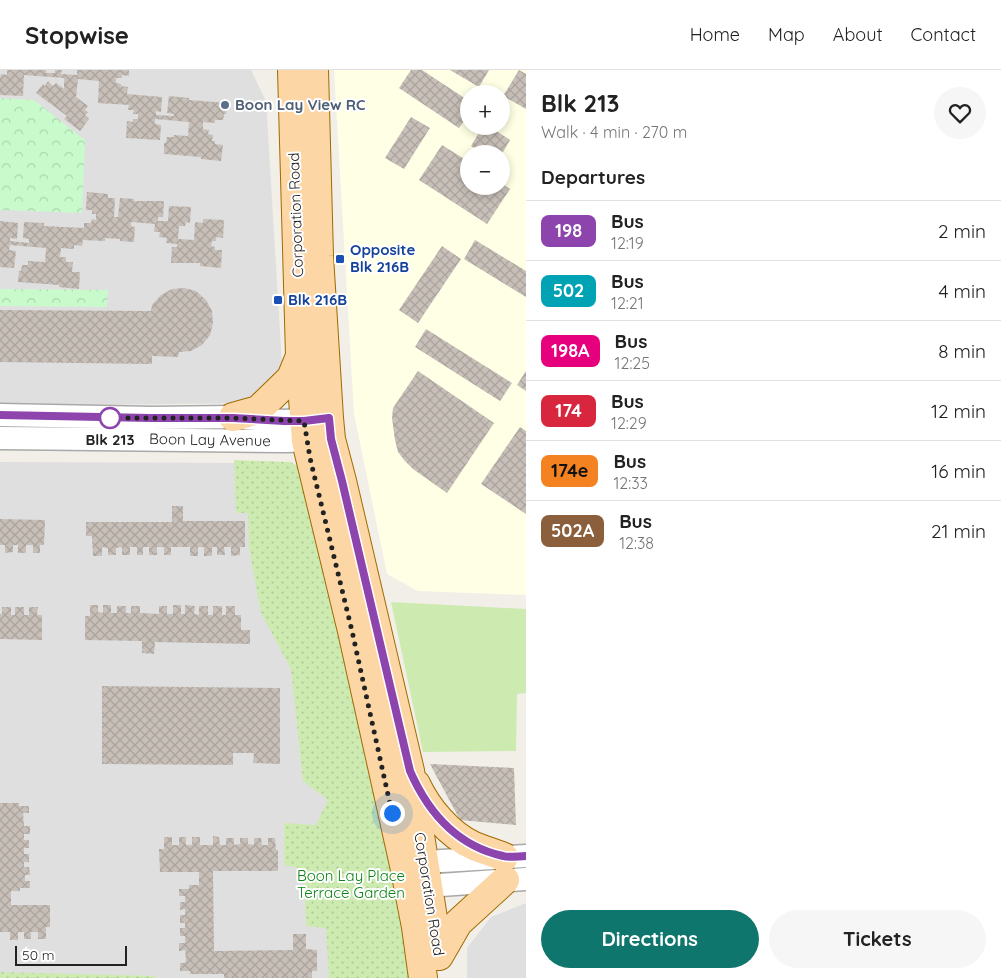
<!DOCTYPE html>
<html lang="en">
<head>
<meta charset="utf-8">
<style>
  body { margin:0; font-family:Quicksand,sans-serif; background:#f6f6f6; color:#222; height:100vh; display:flex; flex-direction:column; font-size:19px; white-space:nowrap }
  * { box-sizing:border-box; margin:0 }
  p { font-size:16px; color:#767676 }
  .icon { flex:none; width:28px; height:28px; fill:none; stroke:currentColor; stroke-width:2; stroke-linecap:round; stroke-linejoin:round }
  .map { position:relative; flex:1; overflow:hidden }
  .side { display:flex; flex-direction:column; background:#fff; width:475px }
  .side>* { flex:none }
  .badge { padding:0 10px; border-radius:8px; font-size:18px; line-height:32px }
  .tools { position:absolute; left:460px; top:15px; display:grid; gap:10px }
  .tools a { display:grid; place-items:center; width:50px; height:50px; border-radius:50%; background:#fff; box-shadow:0 2px 8px #0003; font-size:25px }
  .scale { position:absolute; left:15px; bottom:12px; width:112px; box-sizing:border-box; padding-left:5px; border:2px solid #222; border-top:0; font-size:14px; line-height:18px; white-space:nowrap; color:#222; -webkit-text-stroke:4px #fff; paint-order:stroke }
  .you { position:absolute; width:25px; height:25px; margin:-12px; border:4px solid #fff; border-radius:50%; background:#1a73e8; box-shadow:0 0 0 8px #1a73e833 }
  .map>.badge { position:absolute; translate:-50% -50%; box-shadow:0 0 0 2px #fff }
  h2 { padding:0 15px; font-size:19px; line-height:45px }
  .round { display:grid; place-items:center; flex:none; width:52px; height:52px; border-radius:26px; background:#f6f6f6 }
  .head { display:flex; align-items:center; justify-content:space-between; height:85px; padding:0 15px }
  h1 { font-size:24px; font-weight:800; line-height:38px }
  .primary-button { display:flex; gap:10px; margin-top:auto; padding:10px 15px }
  .primary-button a { flex:1; height:58px; border-radius:30px; background:#0f766e; color:#fff; font-size:20px; font-weight:800; line-height:58px; text-align:center }
  .primary-button a+a { background:#f6f6f6; color:#222 }
  ul { padding:0; list-style:none }
  li { display:flex; align-items:center; gap:15px; height:60px; padding:0 15px; border-top:1px solid #e0e0e0 }
  li div { flex:1 }
  li b { display:block; font-size:19px }
  li em { font-style:normal }
  li .badge { min-width:55px; font-weight:700; text-align:center }
  header { display:flex; align-items:center; gap:30px; box-sizing:border-box; height:70px; padding:0 25px; background:#fff; border-bottom:1px solid #e0e0e0 }
  header strong { font-size:24px }
  nav { display:flex; gap:28px; margin-inline-start:auto; font-size:18px }
  main { display:flex; flex:1; min-height:0 }
  .map>svg:first-child { display:block }
</style>
</head>
<body>
<header>
<strong>Stopwise</strong>
<nav><a>Home</a><a>Map</a><a>About</a><a>Contact</a></nav>
</header>
<main>
<div class="map">
<svg width="526" height="908" viewBox="0 0 526 908">
  <defs>
    <pattern id="park-crowns" width="20" height="18" patternUnits="userSpaceOnUse" patternTransform="scale(1.25)"><rect width="20" height="18" fill="#c8facc"/><path d="M2 6a3 3 0 1 1 6 0M12 15a3 3 0 1 1 6 0" fill="none" stroke="#acd6af"/></pattern>
    <pattern id="garden-dots" width="8" height="8" patternUnits="userSpaceOnUse" patternTransform="scale(1.25)"><rect width="8" height="8" fill="#cdebb0"/><path d="M2 2h.1M6 6h.1" fill="none" stroke="#b0c997" stroke-width="1.8" stroke-linecap="round"/></pattern>
    <pattern id="building-cross-hatch" width="8" height="8" patternUnits="userSpaceOnUse" patternTransform="scale(1.25)"><rect width="8" height="8" fill="#c7bfb8"/><path d="M0 0l8 8M0 8l8-8" fill="none" stroke="#aba49e"/></pattern>
  </defs>
  <rect width="100%" height="100%" fill="#f2efe9"/>
  <!-- residential -->
  <path fill="#e0dfdf" d="M0,0h251l15,31 17,280 -21,22 -262,3z
    M0,392l264,1 128,515h-392z
    M526,833v75h-59v-30l24,-31z"/>
  <!-- education -->
  <path fill="#ffffe5" fill-rule="evenodd" d="M334,0h192v525l-108,-4 -31,-17 -33,-160zM469,24h32v32h-32zM469,84h32v32h-32z"/>
  <!-- grass -->
  <path fill="#cdebb0" d="M391,532l135,7v84l-9,1 -1,57 -93,1z"/>
  <!-- park -->
  <path fill="url(#park-crowns)" d="M0,28l34,2 51,40 -3,73 -82,-3z
    M0,219l108,1 -1,17 -107,-1z"/>
  <!-- garden -->
  <path fill="url(#garden-dots)" d="M234,390l57,2 18,11 63,294 40,211h-83l-3,-50 -20,-2 -2,-57 -20,-4v-42l32,2 12,-25 -25,-19 -12,-112 -30,-56 -12,-66 -1,-34h-12z
    M0,902l155,4v2h-155z"/>
  <!-- building -->
  <path fill="url(#building-cross-hatch)" d="M7,0h39v3h9v-3h7l-1,4 16,1v-5h52v6l-7,-1v3h-6v5l5,1v2l7,1 -1,7 35,3 -1,15 -5,-1v4l18,1v-2l-7,-1 2,-17 20,2v2l38,3 -1,11h-2l-1,6h-8v3l-12,-1v7l6,1 -1,4 5,1 -1,6h3v3l8,1 -2,16 -20,-2v-2l-37,-3v-11h2l1,-6h7v-2l14,1 1,-14 -34,-3v5l6,1 -1,15 -34,-2 1,-17 6,1v-3h5v-5h-5l1,-4h-6l1,-5 -31,-2 1,-22 -21,-2 -2,18 12,9 -3,4 3,2 -3,3 4,4 -9,12 -16,-12 3,-3 -31,-23 7,-9 2,2 3,-5 5,5 3,-3 8,6v-11l-40,-3 -1,21 -23,-1v-17l1,-4 6,1z
    M411,0h11l47,31v13l-10,14 -60,-40z
    M450,0h39l-10,17z
    M519,0l7,4v35l-23,-13z
    M411,47l19,11 -26,41 -19,-11z
    M483,56h6l21,14 -8,14h-18l-13,-8z
    M442,75l27,17v24h32v-3l9,6 -23,35 -68,-44z
    M87,122l21,2v4h7l-1,19h4l2,-19 14,1v2h30l-1,16h-5v4h10l1,-15 22,1 -1,16 -4,-1 -1,4h-6l-1,13 16,1 1,-18 8,1v-4l21,1 -1,18 -7,-1v4h-4l-1,5 4,1v3h7l-1,18 -21,-2v-3h-29l1,-16h5v-3l-11,-1 1,-5 -8,-1 1,-5h-6l1,-8 -24,-2v4l4,1 -1,15 -14,-1v-2l-15,-1v3l-22,-1 -1,6 -8,-1v4l-13,-1 -1,9h6v5h7l-1,10h8l-1,17 -20,-2v-2l-41,-3 1,-11h2l1,-6h6v-4l17,1 1,-14 -36,-3 -1,5 7,1 -2,17 -14,-1v-46l18,2 -1,16 -7,-1v3l19,2v-4l-6,-1 1,-16 20,1v3l40,2v-5h7l1,-4 4,1v-6h-4v-4h-6z
    M475,170l51,31v26l-62,-38z
    M442,176l19,13 -43,64 -19,-13z
    M184,218l12,3 10,9 6,11 1,12 -3,12 -8,10 -11,6 -12,1 -1,5 -26,-1v8l-152,-2v-52l151,1 1,-6 9,-10 11,-6z
    M426,259l86,54 -12,18 -85,-54z
    M418,301l76,52 -47,70 -34,-24 -8,-8 -7,-9 -3,-12 -3,-22 1,-10z
    M526,301v20l-9,-6z
    M520,357l6,4v83l-45,-30z
    M172,436h11v15h62v26h-5v8l-9,1v-9h-7l1,8h-8v-8h-5v9h-8v-9h-6v9h-8v-9h-19v8h-7v-8h-7v8h-8v-8h-6v8h-6v-8h-7v8h-8v-8l-6,1v7h-8v-7l-6,-1v9h-9l-1,-20h-6v-14h86z
    M0,449l45,1 -1,25h-4v8h-7v-8h-7v8h-8v-8h-5v7l-8,1v-8h-5z
    M90,535h8v7l5,1v-8h8v8h6v-7h9v7h5v-7h9v7l19,1v-8h8v8h6v-9h8v9h4v-9l10,1 -1,8 5,1v-9h9v9h5v-9h9v9h4v-9h9v9h6v15h9v14l-95,-2 -1,12 -12,-1v-12l-57,-1v-24h5z
    M2,537h9v8h4v-8h9v8h5v-8h9l-1,8h5v25l-42,-1v-25h2z
    M102,616l178,2v76l-27,-1 1,-10h-21v12l-131,-1z
    M430,694l84,4 2,57 -56,-5z
    M0,733h19v3h10v7h-6l1,13h6v8h-6v6h5v8h-5v6h5v8h-5v5h5l1,8h-5v6h5v7h-10v3h-9v14h39v22h-4v12h-8v-7h-7v7h-7v-7h-6v8h-8v-8h-10z
    M213,766l6,1 1,8h6v-7h8v7l6,-1v-6h8v6l6,1v-7h7l1,7h6v-7h7l1,12h2v21h-65l1,80 79,-1v-16h13v15l11,1v21h-5v7h-88v-4h-34v-3h-10v-8h5l1,-3 -1,-10 -6,1v-8h6v-7h-5v-8h5v-5h-5v-8h5v-6l-5,1v-8h5v-6h-6v-7h10v-4h10v-13h-39l-1,-23h5v-12h8v8h7v-8h7v8h6v-8h8v8h13z"/>
  <g fill="none" stroke-linecap="round" stroke-linejoin="round">
    <defs>
      <path id="minor" d="M0,345l151,3 82,-1 51,4 36,-2
        M0,368l285,3 37,-1
        M407,794l18,-2 101,-6
        M412,817l114,-8"/>
      <path id="major" d="M292,0l8,286 6,85 46,190 52,234 12,62 7,51
        M314,0l5,186 10,162 2,21 11,42 68,290 27,173
        M233,347l25,-7 33,-32 9,-22
        M416,714c11,24 33,51 58,62 10,4 20,7 30,11
        M439,886l19,-33 47,-43"/>
    </defs>
    <!-- minor casing -->
    <use href="#minor" stroke="#a9a9a9" stroke-width="25"/>
    <!-- major casing -->
    <use href="#major" stroke="#a06b00" stroke-width="30"/>
    <!-- minor -->
    <use href="#minor" stroke="#fff" stroke-width="22"/>
    <!-- major -->
    <use href="#major" stroke="#fcd6a4" stroke-width="28"/>
  </g>
  <g fill="none" stroke-linecap="round" stroke-linejoin="round">
    <defs>
      <path id="line" d="M0,345l151,3h82l51,3h20l25,-3 2,21 11,42 68,290c18,41 47,75 93,85 7,2 16,0 23,0"/>
    </defs>
    <!-- line casing -->
    <use href="#line" stroke="#fff" stroke-width="11"/>
    <!-- line -->
    <use href="#line" stroke="#8e44ad" stroke-width="8"/>
    <!-- walk -->
    <path stroke="#222" stroke-width="5" stroke-dasharray="0 9" d="M110,348h123l71,3 6,37 42,173 40,182"/>
  </g>
  <!-- markers -->
  <circle fill="#5c6f8a" stroke="#fff" stroke-width="2" cx="225" cy="35" r="5"/>
  <g fill="#1a4fb4" stroke="#fff" stroke-width="2">
    <rect x="335" y="184" width="10" height="10" rx="2.5"/>
    <rect x="273" y="225" width="10" height="10" rx="2.5"/>
  </g>
  <circle fill="#fff" stroke="#8e44ad" stroke-width="2.5" cx="110" cy="348" r="10"/>
  <g text-anchor="middle" stroke-width="4" stroke-linejoin="round" paint-order="stroke">
    <!-- service labels -->
    <g font-size="15" font-weight="bold" fill="#4e5e75" stroke="#fff" text-anchor="start">
      <text x="235" y="40">Boon Lay View RC</text>
    </g>
    <!-- street labels -->
    <g font-size="15" fill="#222" stroke="#fff">
      <text transform="translate(296 145) rotate(-92)" y="5">Corporation Road</text>
      <text transform="translate(210 370) rotate(1)" y="5">Boon Lay Avenue</text>
      <text transform="translate(429 824) rotate(81)" y="5">Corporation Road</text>
    </g>
    <!-- transit labels -->
    <g font-size="15" font-weight="bold" fill="#164399" stroke="#fff" text-anchor="start">
      <text x="350" y="185">Opposite<tspan x="350" dy="17">Blk 216B</tspan></text>
      <text x="288" y="235">Blk 216B</text>
    </g>
    <!-- stop labels -->
    <g font-size="15" font-weight="bold" fill="#222" stroke="#fff">
      <text x="110" y="375">Blk 213</text>
    </g>
    <!-- park labels -->
    <g font-size="15" fill="#0c8416" stroke="#fff">
      <text x="351" y="811">Boon Lay Place<tspan x="351" dy="17">Terrace Garden</tspan></text>
    </g>
  </g>
</svg>
<div class="tools">
<a>+</a>
<a>−</a>
</div>
<div class="scale">50 m</div>
<div class="you" style="left:392px;top:743px"></div>
</div>
<section class="side">
<div class="head"><div><h1>Blk 213</h1><p>Walk · 4 min · 270 m</p></div><a class="round"><svg class="icon" aria-label="heart" viewBox="0 0 24 24"><path d="M12 20l-8-8c-3-5 5-10 8-4 3-6 11-1 8 4z"/></svg></a></div>
<h2>Departures</h2>
<ul>
<li><span class="badge" style="background:#8e44ad;color:#fff">198</span><div><b>Bus</b><p>12:19</p></div><em>2 min</em></li>
<li><span class="badge" style="background:#00a3b4;color:#fff">502</span><div><b>Bus</b><p>12:21</p></div><em>4 min</em></li>
<li><span class="badge" style="background:#e6007e;color:#fff">198A</span><div><b>Bus</b><p>12:25</p></div><em>8 min</em></li>
<li><span class="badge" style="background:#d7263d;color:#fff">174</span><div><b>Bus</b><p>12:29</p></div><em>12 min</em></li>
<li><span class="badge" style="background:#f58220;color:#111">174e</span><div><b>Bus</b><p>12:33</p></div><em>16 min</em></li>
<li><span class="badge" style="background:#8b5e3c;color:#fff">502A</span><div><b>Bus</b><p>12:38</p></div><em>21 min</em></li>
</ul>
<div class="primary-button"><a>Directions</a><a>Tickets</a></div>
</section>
</main>
</body>
</html>
